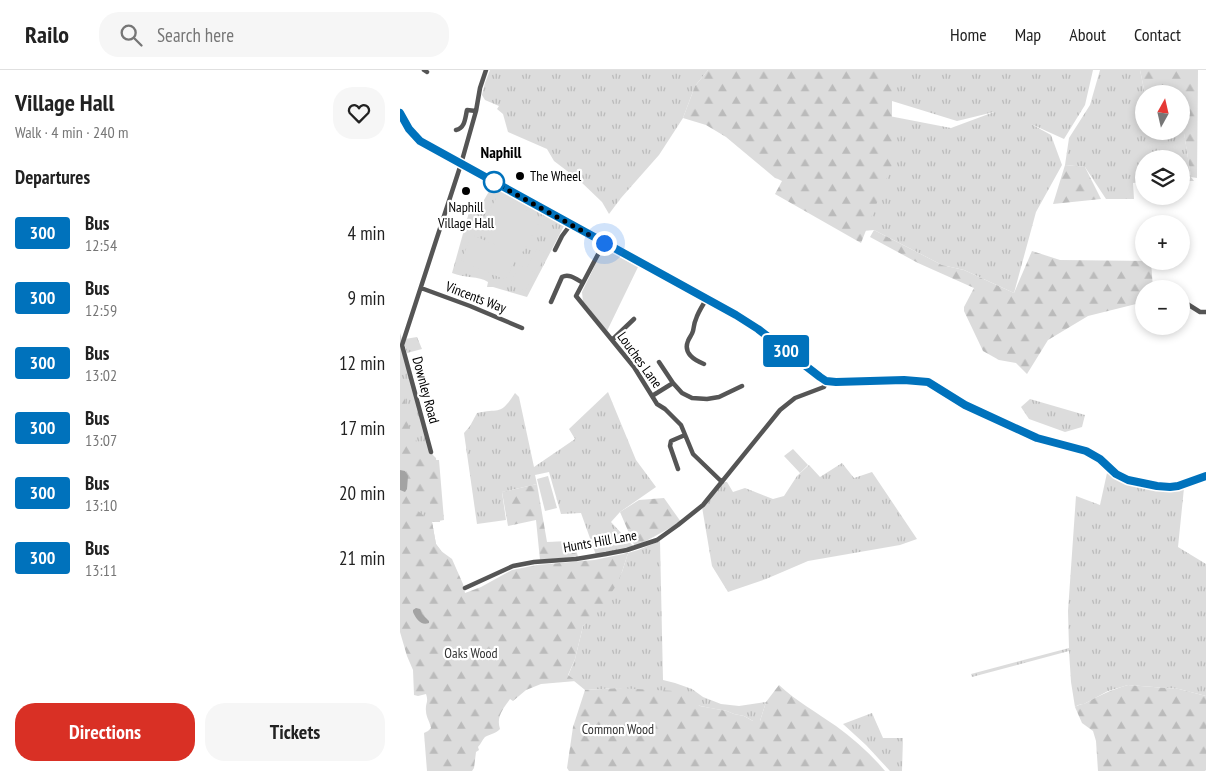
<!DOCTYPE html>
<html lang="en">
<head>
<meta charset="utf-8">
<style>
  body { margin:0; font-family:"PT Sans Narrow",sans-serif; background:#f6f6f6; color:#222; height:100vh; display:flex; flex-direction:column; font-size:19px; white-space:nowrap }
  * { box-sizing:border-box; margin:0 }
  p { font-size:16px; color:#767676 }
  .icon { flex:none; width:28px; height:28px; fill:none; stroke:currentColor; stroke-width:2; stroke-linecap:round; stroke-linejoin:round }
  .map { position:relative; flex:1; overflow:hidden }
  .details { display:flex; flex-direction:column; background:#fff; width:400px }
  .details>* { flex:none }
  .badge { padding:0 10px; border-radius:4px; font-size:18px; line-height:32px }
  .needle { width:32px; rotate:8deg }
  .fabs { position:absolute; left:735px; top:15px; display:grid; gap:10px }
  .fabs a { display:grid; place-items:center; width:55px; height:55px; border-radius:50%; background:#fff; box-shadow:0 2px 8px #0003; font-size:25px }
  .you { position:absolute; width:25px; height:25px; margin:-12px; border:4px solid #fff; border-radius:50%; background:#1a73e8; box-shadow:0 0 0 8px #1a73e833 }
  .map>.badge { position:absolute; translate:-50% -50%; box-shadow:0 0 0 2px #fff }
  h2 { padding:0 15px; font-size:19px; line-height:45px }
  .round { display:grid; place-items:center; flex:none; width:52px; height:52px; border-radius:20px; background:#f6f6f6 }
  .summary { display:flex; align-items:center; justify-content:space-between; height:85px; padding:0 15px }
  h1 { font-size:24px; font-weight:800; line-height:38px }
  .cta { display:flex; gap:10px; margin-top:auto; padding:10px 15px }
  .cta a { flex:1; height:58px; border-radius:20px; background:#d93025; color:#fff; font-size:20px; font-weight:800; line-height:58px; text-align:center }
  .cta a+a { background:#f6f6f6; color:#222 }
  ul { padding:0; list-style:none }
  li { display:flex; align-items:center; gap:15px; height:65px; padding:0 15px }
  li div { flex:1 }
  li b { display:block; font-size:19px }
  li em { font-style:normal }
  li .badge { min-width:55px; font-weight:700; text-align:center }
  header { display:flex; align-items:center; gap:30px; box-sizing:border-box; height:70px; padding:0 25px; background:#fff; border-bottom:1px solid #e0e0e0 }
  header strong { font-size:24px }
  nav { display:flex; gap:28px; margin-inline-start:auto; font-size:18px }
  .search { width:350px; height:45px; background:#f6f6f6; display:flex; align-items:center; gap:12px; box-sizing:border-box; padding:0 18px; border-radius:20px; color:#767676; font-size:19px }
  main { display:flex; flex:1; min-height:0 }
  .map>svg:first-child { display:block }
</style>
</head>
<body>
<header>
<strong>Railo</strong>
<div class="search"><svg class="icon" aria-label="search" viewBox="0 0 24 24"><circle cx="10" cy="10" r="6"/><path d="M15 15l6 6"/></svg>Search here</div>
<nav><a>Home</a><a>Map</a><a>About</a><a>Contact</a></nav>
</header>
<main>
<section class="details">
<div class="summary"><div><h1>Village Hall</h1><p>Walk · 4 min · 240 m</p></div><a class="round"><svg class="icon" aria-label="heart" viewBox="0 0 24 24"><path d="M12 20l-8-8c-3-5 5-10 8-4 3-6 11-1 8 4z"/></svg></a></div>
<h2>Departures</h2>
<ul>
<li><span class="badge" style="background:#0072bc;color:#fff">300</span><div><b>Bus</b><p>12:54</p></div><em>4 min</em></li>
<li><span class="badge" style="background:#0072bc;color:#fff">300</span><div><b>Bus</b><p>12:59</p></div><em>9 min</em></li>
<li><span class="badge" style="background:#0072bc;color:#fff">300</span><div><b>Bus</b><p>13:02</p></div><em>12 min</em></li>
<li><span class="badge" style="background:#0072bc;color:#fff">300</span><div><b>Bus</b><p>13:07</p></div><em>17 min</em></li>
<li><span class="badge" style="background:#0072bc;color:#fff">300</span><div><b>Bus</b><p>13:10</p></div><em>20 min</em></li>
<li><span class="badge" style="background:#0072bc;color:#fff">300</span><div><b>Bus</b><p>13:11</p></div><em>21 min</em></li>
</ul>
<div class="cta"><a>Directions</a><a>Tickets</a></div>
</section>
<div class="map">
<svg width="806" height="701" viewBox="0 0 806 701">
  <defs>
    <pattern id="grass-tufts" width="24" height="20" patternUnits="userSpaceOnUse" patternTransform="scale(1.25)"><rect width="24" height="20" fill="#dcdcdc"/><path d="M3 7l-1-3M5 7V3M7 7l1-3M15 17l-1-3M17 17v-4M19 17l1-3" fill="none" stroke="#bbb"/></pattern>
    <pattern id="forest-firs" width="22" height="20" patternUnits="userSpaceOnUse" patternTransform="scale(1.25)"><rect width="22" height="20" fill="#dcdcdc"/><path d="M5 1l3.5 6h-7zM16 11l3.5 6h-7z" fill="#bbb"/></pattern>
  </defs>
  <rect width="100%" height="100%" fill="#fff"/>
  <!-- grass -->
  <path fill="url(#grass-tufts)" d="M90,0h218l-13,16 -12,32 -24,37 -38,43 -12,16 -7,-12 -23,-22 -25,-19 -7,-12 -39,-17 -5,-18 -6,-5 2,-3 -14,-6 -3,-5 3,-12z
    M492,0h201l-8,35 -21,34 -33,-15 20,11 11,30 -26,47 -22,81 -50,-23 -22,-5 -68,-35 -11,1 26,-115 62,12 43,-16 -37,9 -65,-20z
    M700,0h40l5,24h-1v37h37v-4l2,-1 8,51 3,4h-13v-22h-37v23l-11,1 1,16h-28l-21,-32 -20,-2 4,-27 21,-33z
    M92,116l72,40 -37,71 -34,-10h-6l1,-5c-9,-6 -24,-4 -36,-9l19,-68 9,2z
    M0,263l11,37 22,85 3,3 4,64h-8l4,22 7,9 -43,-34z
    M17,267l5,12 -15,4 -3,-10 1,-4z
    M208,322l28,68 20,27 -36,25 -9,10 23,25 -38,8 -15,-42 -20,1 -12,-42 -14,3 2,9 -35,8 4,28 -29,4 -13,-91 6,-7 7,-13c24,-5 23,3 38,-20l4,4 15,70 41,-28 -6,-10z
    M630,329l55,16 -3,12 -17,5 -36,-13 -8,-12z
    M442,393l12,15 18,-6 45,67 -17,6 -92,16 -42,18 -38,13 -16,-26 -10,-59 22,-25h3l6,10 12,-4 28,11 11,-3 13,-20 12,-11 11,12z
    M707,403c19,10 56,22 77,15l-6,59 28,17v132l-27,-7 -51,-4 -20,6 -24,13 -6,1 -3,2 -4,-25 -2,-31 -97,26 -1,-3 98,-26 -1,-37 8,-115 24,9z
    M260,471l3,139 12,3 17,6 11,8 18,7 18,2 27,-4 -6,19h-7l-9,-5 -10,-2 -7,-3 -17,-3 -92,-20 -33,2 -17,-14 7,-17 8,-33 8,-10 31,-44 6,-19 10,-3z
    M472,643l11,25h20l-1,33h-12l-24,-26 -23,-21z"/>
  <!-- forest -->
  <path fill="url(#forest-firs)" d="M308,0h184v95l-31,78 -86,-49 7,-13 -4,-2 -3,-1 -49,-41 -20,-12 -23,-7 12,-32z
    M740,0h58l-1,108 -6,-1 -8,-50h-2v-33h-36z
    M665,95l20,2 16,32 -48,5z
    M474,160l68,35 22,5 50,23 18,-42 28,9 91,1 2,28h-9v13l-56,14 -40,24 -21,34 -11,-11 -17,-3 -16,-9 -19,-40v-4l10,-19 -56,-25 -48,-26z
    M0,296l9,61 18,33h12l5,60 -11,2 -4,-24 -2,4 -2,-1 -8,8 -17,-2z
    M137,414l10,58 27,-1 4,16 -38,3 -4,-40 -28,6 -6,-34z
    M264,428l17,24 -46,25 -15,-35 19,-12z
    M0,440l18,1 14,11 4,22 5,7 11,8 11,25 2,9 16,-6 31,-17 25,-5 57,-5 34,-7 -6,19 -6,14 -14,20 -19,20 -8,33 -7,16 8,6 -35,3 -15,6 -13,11 -3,-2c-7,10 -14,18 -10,30 -5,5 -10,5 -15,8 -3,3 -4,7 -7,10l1,3 -3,2 -2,16 -2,3h-45l-3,-38 4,-2 3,-3c-1,-6 -5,-11 -5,-17 -1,-8 3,-8 0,-17l-8,2 -4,-1 -1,-25 -6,-14 -7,-24z
    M379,615c17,16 37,27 57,41 18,13 35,28 49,45h-316l-2,-3 6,-41 12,-37 33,-2 56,3 26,15 27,5 7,3 10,2 9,5h7l6,-19z
    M728,615l51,4 27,7v74l-1,1h-107l-2,-30 -3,-10 -11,-8 -7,-16c4,-3 7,-2 11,-4 16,-9 25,-13 42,-18z"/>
  <!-- garden -->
  <path fill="#dcdcdc" d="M98,125l43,24 -18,33 -43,-25z
    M72,165l45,19 -11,26 -45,-19z
    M137,179l9,5 -9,18 -10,-5z
    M202,181l9,1 27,15 -31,64 -24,-29 -1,-10z
    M120,195l15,8 -10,18 -15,-8z
    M393,379l15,16 -8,8 -16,-17z
    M148,406l9,32 -12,3 -8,-32z"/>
  <!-- water -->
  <path fill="#a3a3a3" d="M0,400l5,1 3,5 -1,13 -2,3 -5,-2z
    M16,538l4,1 2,5 7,7v2c-8,3 -13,-4 -16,-11v-2z"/>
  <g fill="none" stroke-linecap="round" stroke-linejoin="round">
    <!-- minor -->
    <path stroke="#555" stroke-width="4.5" d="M24,0l3,2
      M0,43l9,16 11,12 316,174 22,14 61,48 7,4 10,1 80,-2 12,2 37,23 72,33 49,13 14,8 17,15 11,5 29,6 13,2 7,-1 29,-10
      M56,60c9,-2 9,-11 11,-20l9,1
      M204,173l-28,53 58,71 23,37 8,5 16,16 12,29 29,28
      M155,180l7,-14 9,-12
      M21,218l49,18 52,22
      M781,230l19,12h6
      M151,232l11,-25c7,-4 14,2 21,6
      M212,270l22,-21
      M259,292l14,21
      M304,294c-10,-4 -21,-11 -16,-23 1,-3 4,-6 5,-10 1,-4 1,-8 3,-12 2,-7 7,-14 11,-21
      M252,326l21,-13 9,10 10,5 15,1 12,-2 23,-11
      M31,382l-29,-107 59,-181 15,-53 4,-23 6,-18
      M278,399l-8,-23 1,-5 14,-6
      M65,518l48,-22 21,-4 42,-3 30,-5 21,-4 30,-10 21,-15 25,-20 77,-95 15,-12 29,-11 2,-6"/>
  </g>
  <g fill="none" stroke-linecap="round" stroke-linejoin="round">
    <defs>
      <path id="line" d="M0,43l9,16 11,12 316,174 22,14 62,48 6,4 10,1 68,-2 24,2 37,23 72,33 49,13 14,8 16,15 12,6 29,6 13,1 8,-1 28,-10"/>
    </defs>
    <!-- line casing -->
    <use href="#line" stroke="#fff" stroke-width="11"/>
    <!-- line -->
    <use href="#line" stroke="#0072bc" stroke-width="8"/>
    <!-- walk -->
    <path stroke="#000" stroke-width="5" stroke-dasharray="0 9" d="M94,112l-4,-2 114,63"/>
  </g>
  <!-- markers -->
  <g fill="#000" stroke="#fff" stroke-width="2">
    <circle cx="120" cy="106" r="5"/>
    <circle cx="66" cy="121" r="5"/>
  </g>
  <circle fill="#fff" stroke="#0072bc" stroke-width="2.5" cx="94" cy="112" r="10"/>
  <g text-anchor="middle" stroke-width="4.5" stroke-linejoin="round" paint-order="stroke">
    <!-- poi labels -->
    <g font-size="14" fill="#000" stroke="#fff" text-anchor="start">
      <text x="130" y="111">The Wheel</text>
      <text x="66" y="142" text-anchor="middle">Naphill<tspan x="66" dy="16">Village Hall</tspan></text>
    </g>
    <!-- street labels -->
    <g font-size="14" fill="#000" stroke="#fff">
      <text transform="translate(76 227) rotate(21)" y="5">Vincents Way</text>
      <text transform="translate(240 290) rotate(54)" y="5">Louches Lane</text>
      <text transform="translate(26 320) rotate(75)" y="5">Downley Road</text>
      <text transform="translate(200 471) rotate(-10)" y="5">Hunts Hill Lane</text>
    </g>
    <!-- park labels -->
    <g font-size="14" fill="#333" stroke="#fff">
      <text x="71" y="588">Oaks Wood</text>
      <text x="218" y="664">Common Wood</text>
    </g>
    <!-- quarter labels -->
    <g font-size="16" font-weight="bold" fill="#000" stroke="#fff">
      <text x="101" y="88">Naphill</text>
    </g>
  </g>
</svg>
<div class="fabs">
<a><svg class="needle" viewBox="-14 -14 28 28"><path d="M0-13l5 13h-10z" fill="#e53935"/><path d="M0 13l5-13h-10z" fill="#767676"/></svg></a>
<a><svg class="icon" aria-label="layers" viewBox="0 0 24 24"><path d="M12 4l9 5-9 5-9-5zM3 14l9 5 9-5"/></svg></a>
<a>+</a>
<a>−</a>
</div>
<div class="you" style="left:204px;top:173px"></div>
<b class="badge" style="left:386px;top:281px;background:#0072bc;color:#fff">300</b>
</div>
</main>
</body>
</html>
